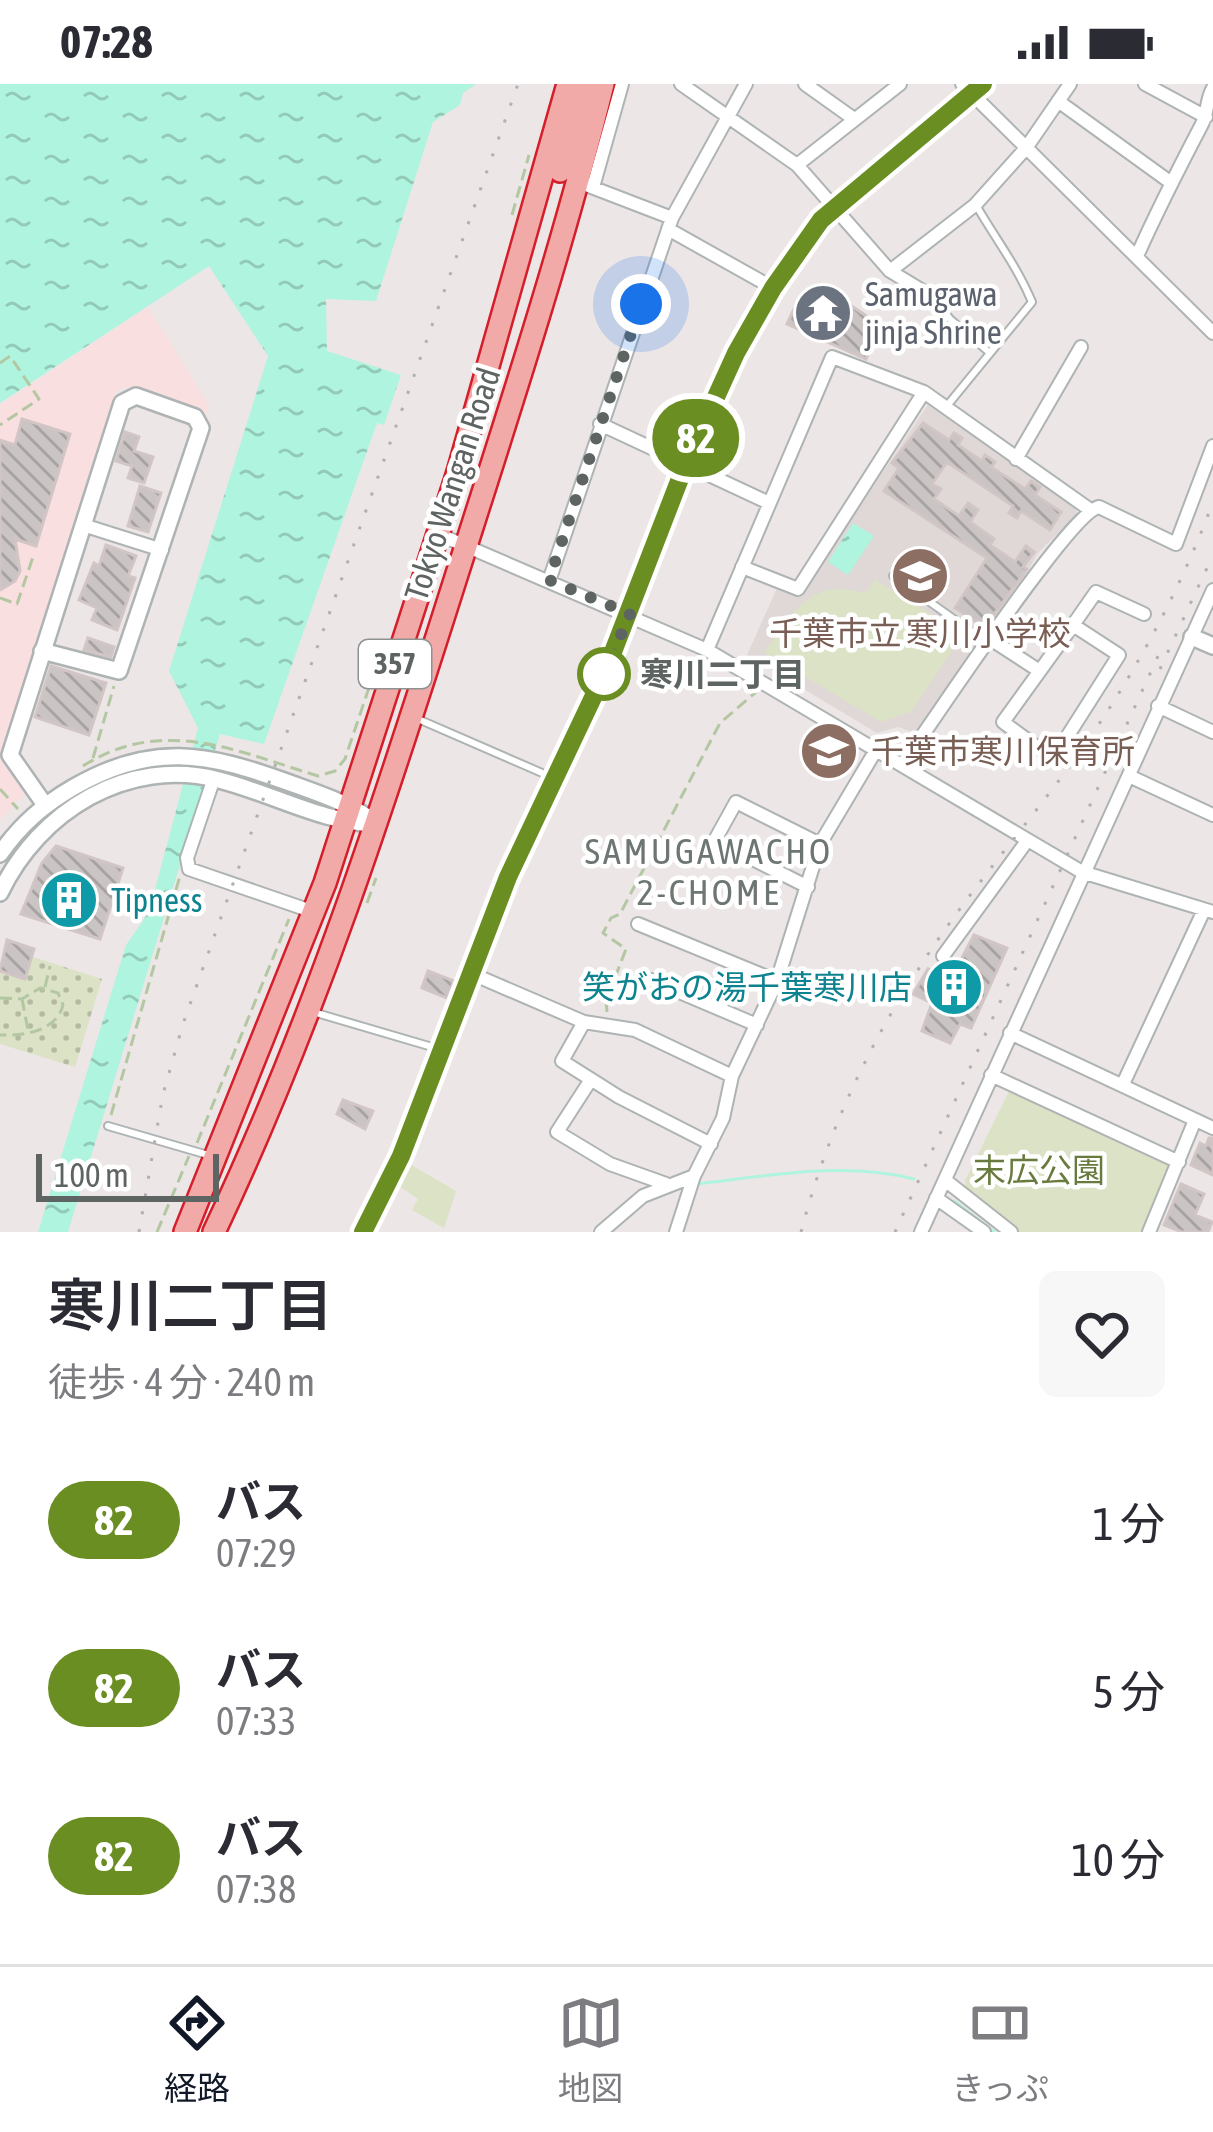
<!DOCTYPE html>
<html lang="ja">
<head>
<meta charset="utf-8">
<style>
  body { margin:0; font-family:"Asap Condensed","Noto Sans JP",sans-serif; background:#f7f7f7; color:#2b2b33; height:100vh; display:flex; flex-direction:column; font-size:45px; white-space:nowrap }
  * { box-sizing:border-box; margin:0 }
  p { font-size:39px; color:#7c7c81 }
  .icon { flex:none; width:66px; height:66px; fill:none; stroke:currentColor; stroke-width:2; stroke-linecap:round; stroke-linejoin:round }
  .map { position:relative; height:1148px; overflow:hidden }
  .side { display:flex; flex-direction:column; background:#fff; flex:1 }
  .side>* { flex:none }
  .badge { padding:0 24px; border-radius:39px; font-size:42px; line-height:78px }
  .scale { position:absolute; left:36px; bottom:30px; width:183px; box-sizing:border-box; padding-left:12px; border:6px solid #5d6462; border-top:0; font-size:33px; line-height:42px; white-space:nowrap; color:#5d6462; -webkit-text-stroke:9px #fff; paint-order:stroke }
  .you { position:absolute; width:60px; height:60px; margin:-30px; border:9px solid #fff; border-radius:50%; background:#1a73e8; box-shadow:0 0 0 18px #1a73e833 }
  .map>.badge { position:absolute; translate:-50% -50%; box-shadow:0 0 0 6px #fff }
  .round { display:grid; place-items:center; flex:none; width:126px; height:126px; border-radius:18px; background:#f7f7f7 }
  .overview { display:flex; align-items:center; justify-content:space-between; height:204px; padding:0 48px }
  h1 { font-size:57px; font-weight:600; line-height:90px }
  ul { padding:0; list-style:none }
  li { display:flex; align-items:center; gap:36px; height:168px; padding:0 48px }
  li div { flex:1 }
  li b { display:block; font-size:45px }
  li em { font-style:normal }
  li .badge { min-width:132px; font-weight:700; text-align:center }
  .status { display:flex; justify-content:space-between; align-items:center; height:84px; padding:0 60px; background:#fff; direction:ltr }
  .status svg { height:33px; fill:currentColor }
  .tab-bar { display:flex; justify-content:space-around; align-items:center; height:168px; border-top:3px solid #e1e1e2; background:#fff; font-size:33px; color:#7c7c81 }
  .tab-bar a { display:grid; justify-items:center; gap:6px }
  .tab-bar .selected { color:#111827 }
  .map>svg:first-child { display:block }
</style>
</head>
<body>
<div class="status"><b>07:28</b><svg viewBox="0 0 49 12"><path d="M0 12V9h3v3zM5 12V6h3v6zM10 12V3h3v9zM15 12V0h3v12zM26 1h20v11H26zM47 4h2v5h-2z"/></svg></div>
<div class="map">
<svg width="1213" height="1148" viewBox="0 0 1213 1148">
  <defs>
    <pattern id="garden-dots" width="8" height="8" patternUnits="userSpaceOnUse" patternTransform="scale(3)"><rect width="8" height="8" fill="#dbe2c5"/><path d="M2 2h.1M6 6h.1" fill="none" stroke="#b5bba3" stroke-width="1.8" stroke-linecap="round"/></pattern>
    <pattern id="water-ripples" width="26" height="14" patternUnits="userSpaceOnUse" patternTransform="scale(3)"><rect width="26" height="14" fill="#aff4de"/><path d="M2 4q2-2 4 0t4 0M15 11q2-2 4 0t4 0" fill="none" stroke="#92c9b7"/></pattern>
    <pattern id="building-back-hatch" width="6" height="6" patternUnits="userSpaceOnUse" patternTransform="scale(3)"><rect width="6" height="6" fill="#cbc4c4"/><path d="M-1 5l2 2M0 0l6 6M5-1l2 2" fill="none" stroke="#a8a3a3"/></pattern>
  </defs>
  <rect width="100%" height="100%" fill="#ede6e6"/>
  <!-- commercial -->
  <path fill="#f9dfdf" d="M148,223l61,98 -3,10 -85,-28 -6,6 -111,368 24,29 -28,30v-415z"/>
  <!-- education -->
  <path fill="#e0d7d7" d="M929,319l145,100 3,11 -40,40 -23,44 -99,135 -17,-6 -21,6 -130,-78 31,-69 23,9z"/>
  <!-- green -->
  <path fill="#dbe2c5" d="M876,496l87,54 -52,78 -30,10 -117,-70c32,-40 44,-75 100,-59z
    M1010,1005l158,71 3,6 -28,66h-125l-51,-40 -2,-11z
    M406,1078l50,29 -12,37 -32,-18 6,-11 -22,-15z"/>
  <!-- garden -->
  <path fill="url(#garden-dots)" d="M33,873l69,22 -27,88 -75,-23v-72l25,7z"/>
  <!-- water -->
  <path fill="url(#water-ripples)" d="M0,0h476l-13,9 -3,12 -27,17 -57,179 -50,-2 1,52 74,24 -17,50 -7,-2 -113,321 -44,-10 -152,498h-30l88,-287 23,-33 49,-184 -29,-57 99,-315 -59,-90 -209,137z
    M853,439l21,13 -26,39 -20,-13z"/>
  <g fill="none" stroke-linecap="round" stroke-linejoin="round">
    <!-- stream -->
    <path stroke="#aff4de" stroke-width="3" d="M696,1100c71,-8 147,-23 218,-5
      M954,1117l40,31"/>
  </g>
  <!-- building -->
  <path fill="url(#building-back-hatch)" stroke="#d1c5c5" stroke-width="3" d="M847,219l30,20 -10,19 5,3 -6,14 -79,-35 7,-15 42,17z
    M22,335l48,15 -34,112 -21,-7 5,32 -5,10 -15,9v-150l15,5z
    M923,339l26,17 5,-7 8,5 -4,7 24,16 3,-6 10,7 -4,5 34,22 6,-8 9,6 -5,8 26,17 -11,18 -29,-19 -4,7 -8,-5 4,-7 -66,-44 -15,22 9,5 -7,10 25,17 9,-13 10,7 -8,12 24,17 -4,6 25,17 11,-16 8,6 -11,15 4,2 -42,58 -30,-19 32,-50 -103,-67 15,-23 -7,-5z
    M125,348l14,5 -5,14 19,6 -9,26 -16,-5 4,-12 -16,-5z
    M140,402l21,7 -13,39 -20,-6z
    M106,461l30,11 -8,20 7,2 -18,52 -25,-10 5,-12 -18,-8 15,-37 5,3z
    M88,554l26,9 -3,10 -27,-7z
    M51,582l55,17 -17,52 -54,-18z
    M56,762l67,22 -23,71 -79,-25 21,-51z
    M974,851l33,13 -36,80 -11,-4 -10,19 -28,-12 10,-28 -19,-9 15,-25 23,10z
    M7,856l27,9 -9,30 -25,-8z
    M428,887l26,10 -7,17 -25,-10z
    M343,1016l30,11 -8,18 -28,-15z
    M1209,1054h4v37l-22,-10 9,-22 6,3z
    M1181,1100l23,10 -9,21 17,7 -4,10h-26l-18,-7z"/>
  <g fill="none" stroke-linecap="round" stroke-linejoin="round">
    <defs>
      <path id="service" d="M931,212l19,23 40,34
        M946,323l86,-105c-15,-36 -37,-64 -56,-97
        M893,492l82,58 14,4
        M418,635l131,57
        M313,928l126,37
        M108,1042l100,29"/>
      <path id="minor" d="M681,0l116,81 93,106 41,25
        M805,0l49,35
        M962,0l251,249
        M1145,0l61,33
        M1058,17l112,81
        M797,81l103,-81
        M586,101l86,33
        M593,103l29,-103
        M668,145l105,59
        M1137,172c20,-45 42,-88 65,-132 6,-12 4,-24 11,-36
        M890,187l85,-66 51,-57 44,-64
        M600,340l169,79
        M1016,375l65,-112
        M83,441l79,25
        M438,450l269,116 375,222 131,40
        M742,483l56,22 126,-197
        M549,497l123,-363 74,-134
        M1073,541l46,30 -66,104 -50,-37z
        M1073,541l23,-33 48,22
        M992,556l46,30
        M707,566l125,-293 92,35 165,117
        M1158,622l55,26
        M902,681c28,-39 168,-253 197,-258l77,37 37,-98
        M1129,692l84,39
        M214,694l-27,80 2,11 125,43
        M808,803l-93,-47 21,-38 84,42
        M638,840l139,57
        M943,872l84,-115
        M470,889l114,49 51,8 97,46
        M651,896l106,45
        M584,938l-22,39 57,36 92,47
        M1010,949l203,95
        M991,991l188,87
        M590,997l-33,51 53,32 56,20
        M1123,1000l81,-174
        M945,1096l66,52
        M936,1114l48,34
        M601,1148l42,-36 51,-20
        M676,1148l18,-56 29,-58 9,-42 45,-95 43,-137 56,-94
        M921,1148l292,-642
        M1149,1148l46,-112"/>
      <path id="tertiary" d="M1192,553l21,9
        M42,567l77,20 82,-243 -6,-11 -59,-21 -14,7 -112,352 35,50
        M0,770c20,-29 43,-49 74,-67 78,-45 133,-34 213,-5 33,12 62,21 91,42
        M0,809c39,-82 128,-137 219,-113 55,14 103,43 159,44
        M363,1148c59,-113 95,-235 144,-353 37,-90 87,-173 122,-263 51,-131 91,-274 182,-384 48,-59 120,-94 172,-148"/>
      <path id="trunk" d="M560,87l25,-87
        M185,1148l140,-349 133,-411 110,-388
        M214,1148c101,-213 172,-434 243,-658 52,-163 105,-324 146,-490"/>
    </defs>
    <!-- service casing -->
    <use href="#service" stroke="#aeb3b3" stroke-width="10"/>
    <!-- minor casing -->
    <use href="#minor" stroke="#aeb3b3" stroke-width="16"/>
    <!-- tertiary casing -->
    <use href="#tertiary" stroke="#aeb3b3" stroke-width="20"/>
    <!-- trunk casing -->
    <use href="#trunk" stroke="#d51e2a" stroke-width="26"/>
    <!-- path -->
    <path stroke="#b4c7a3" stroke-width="3" stroke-dasharray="12 6" stroke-linecap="butt" d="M512,131l17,-60
      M0,279l10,-7 29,43 -39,26
      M0,514l17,6 17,-50
      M93,674l21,-72
      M83,682c80,-51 156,-14 235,10l17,-5 10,-12 38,-113
      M0,705l18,20
      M367,819l9,-25
      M45,903l5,-21
      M0,914l22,1 18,-11 18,5 5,12c-6,26 -39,31 -63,30
      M22,915l6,31
      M607,928l-1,-11 20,-52 -23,-16 8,-15 9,-4 100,-191 36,-31
      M111,1031l69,-239
      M197,1059l92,-224
      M157,1148l32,-76"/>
    <!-- service -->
    <use href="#service" stroke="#fff" stroke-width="6"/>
    <!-- minor -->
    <use href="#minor" stroke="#fff" stroke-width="12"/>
    <!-- tertiary -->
    <use href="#tertiary" stroke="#fff" stroke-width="15"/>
    <!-- trunk -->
    <use href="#trunk" stroke="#f2aaa8" stroke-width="21"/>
    <!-- rail -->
    <path stroke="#afb0b0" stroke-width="3" stroke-dasharray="3 15" stroke-linecap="butt" d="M1160,585l53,-114
      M139,1148l24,-138 20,-70 335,-940
      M801,1148c24,-92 63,-179 115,-259 45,-72 102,-137 153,-206 60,-82 109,-171 144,-265
      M895,1148l264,-578"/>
  </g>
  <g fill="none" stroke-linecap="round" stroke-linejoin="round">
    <defs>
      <path id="line" d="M363,1148l38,-76 107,-279 98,-207 80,-207 50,-110 37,-65 48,-68 162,-136"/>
    </defs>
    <!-- line casing -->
    <use href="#line" stroke="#fff" stroke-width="27"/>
    <!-- line -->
    <use href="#line" stroke="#6b8e23" stroke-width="18"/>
    <!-- walk -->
    <path stroke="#5d6462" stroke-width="12" stroke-dasharray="0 21.6" d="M604,590l26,-60 -81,-34 92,-276"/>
  </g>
  <!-- icons -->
  <defs>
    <symbol id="temple-disc" viewBox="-11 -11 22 22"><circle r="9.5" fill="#6b7280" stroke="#fff"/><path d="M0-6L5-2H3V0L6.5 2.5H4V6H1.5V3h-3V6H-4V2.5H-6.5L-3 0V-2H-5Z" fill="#fff"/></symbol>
    <symbol id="school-disc" viewBox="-11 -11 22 22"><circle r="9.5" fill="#8d6e63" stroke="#fff"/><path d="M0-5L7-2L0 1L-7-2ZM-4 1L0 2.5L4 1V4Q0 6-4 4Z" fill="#fff"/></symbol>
    <symbol id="building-disc" viewBox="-11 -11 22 22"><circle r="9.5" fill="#0f9aa8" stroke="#fff"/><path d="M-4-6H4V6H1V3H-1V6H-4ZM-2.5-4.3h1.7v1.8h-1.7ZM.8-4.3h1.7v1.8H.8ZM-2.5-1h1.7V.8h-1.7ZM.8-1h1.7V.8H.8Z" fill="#fff"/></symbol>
  </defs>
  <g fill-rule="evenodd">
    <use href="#temple-disc" x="790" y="196" width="66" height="66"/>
    <use href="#school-disc" x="887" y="459" width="66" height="66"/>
    <use href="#school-disc" x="796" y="634" width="66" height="66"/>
    <use href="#building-disc" x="36" y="783" width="66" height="66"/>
    <use href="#building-disc" x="921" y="870" width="66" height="66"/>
  </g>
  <!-- markers -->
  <circle fill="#fff" stroke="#6b8e23" stroke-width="6" cx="604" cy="590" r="24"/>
  <g text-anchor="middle" stroke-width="9" stroke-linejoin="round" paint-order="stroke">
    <!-- shield labels -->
    <rect fill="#fff" stroke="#8e9291" stroke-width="3" x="359" y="556" width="72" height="48" rx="9"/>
    <g font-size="30" font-weight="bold" fill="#5d6462">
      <text x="395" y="590">357</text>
    </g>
    <!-- worship labels -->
    <g font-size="33" fill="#5b616d" stroke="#fff" text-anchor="start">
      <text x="865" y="222">Samugawa<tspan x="865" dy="38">jinja Shrine</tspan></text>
    </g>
    <!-- street labels -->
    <g font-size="33" fill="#5d6462" stroke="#fff">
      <text transform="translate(452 400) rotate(-72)" y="12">Tokyo Wangan Road</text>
    </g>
    <!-- education labels -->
    <g font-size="33" fill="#785e54" stroke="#fff">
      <text x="920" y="561">千葉市立 寒川小学校</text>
      <text x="871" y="679" text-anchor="start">千葉市寒川保育所</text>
    </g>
    <!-- stop labels -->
    <g font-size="33" font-weight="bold" fill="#5d6462" stroke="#fff" text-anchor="start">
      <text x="640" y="602">寒川二丁目</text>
    </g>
    <!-- culture labels -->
    <g font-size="33" fill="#0d838f" stroke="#fff" text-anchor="start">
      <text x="111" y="828">Tipness</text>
      <text x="912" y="915" text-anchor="end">笑がおの湯千葉寒川店</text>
    </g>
    <!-- park labels -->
    <g font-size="33" fill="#687a3e" stroke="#fff">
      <text x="1039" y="1098">末広公園</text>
    </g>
    <!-- neighbourhood labels -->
    <g font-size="36" letter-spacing="3" fill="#6e7674" stroke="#fff">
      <text x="709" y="780">SAMUGAWACHO<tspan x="709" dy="41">2-CHOME</tspan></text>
    </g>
  </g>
</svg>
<div class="scale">100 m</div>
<div class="you" style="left:641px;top:220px"></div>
<b class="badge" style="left:696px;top:354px;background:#6b8e23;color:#fff">82</b>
</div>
<section class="side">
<div class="overview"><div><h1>寒川二丁目</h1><p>徒歩 · 4 分 · 240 m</p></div><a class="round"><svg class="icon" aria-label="heart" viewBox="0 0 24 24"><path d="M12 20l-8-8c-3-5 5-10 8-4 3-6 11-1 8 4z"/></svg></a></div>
<ul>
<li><span class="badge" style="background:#6b8e23;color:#fff">82</span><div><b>バス</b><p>07:29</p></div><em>1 分</em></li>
<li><span class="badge" style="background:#6b8e23;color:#fff">82</span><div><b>バス</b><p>07:33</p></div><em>5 分</em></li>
<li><span class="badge" style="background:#6b8e23;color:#fff">82</span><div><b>バス</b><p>07:38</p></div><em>10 分</em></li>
</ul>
</section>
<nav class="tab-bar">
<a class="selected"><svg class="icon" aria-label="directions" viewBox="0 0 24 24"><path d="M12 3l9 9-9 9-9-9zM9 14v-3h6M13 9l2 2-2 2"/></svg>経路</a>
<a><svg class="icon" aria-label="map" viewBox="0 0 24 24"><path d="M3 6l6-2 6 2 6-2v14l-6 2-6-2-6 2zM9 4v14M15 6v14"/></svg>地図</a>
<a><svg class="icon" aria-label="tickets" viewBox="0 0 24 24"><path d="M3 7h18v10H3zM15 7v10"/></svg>きっぷ</a>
</nav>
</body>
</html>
